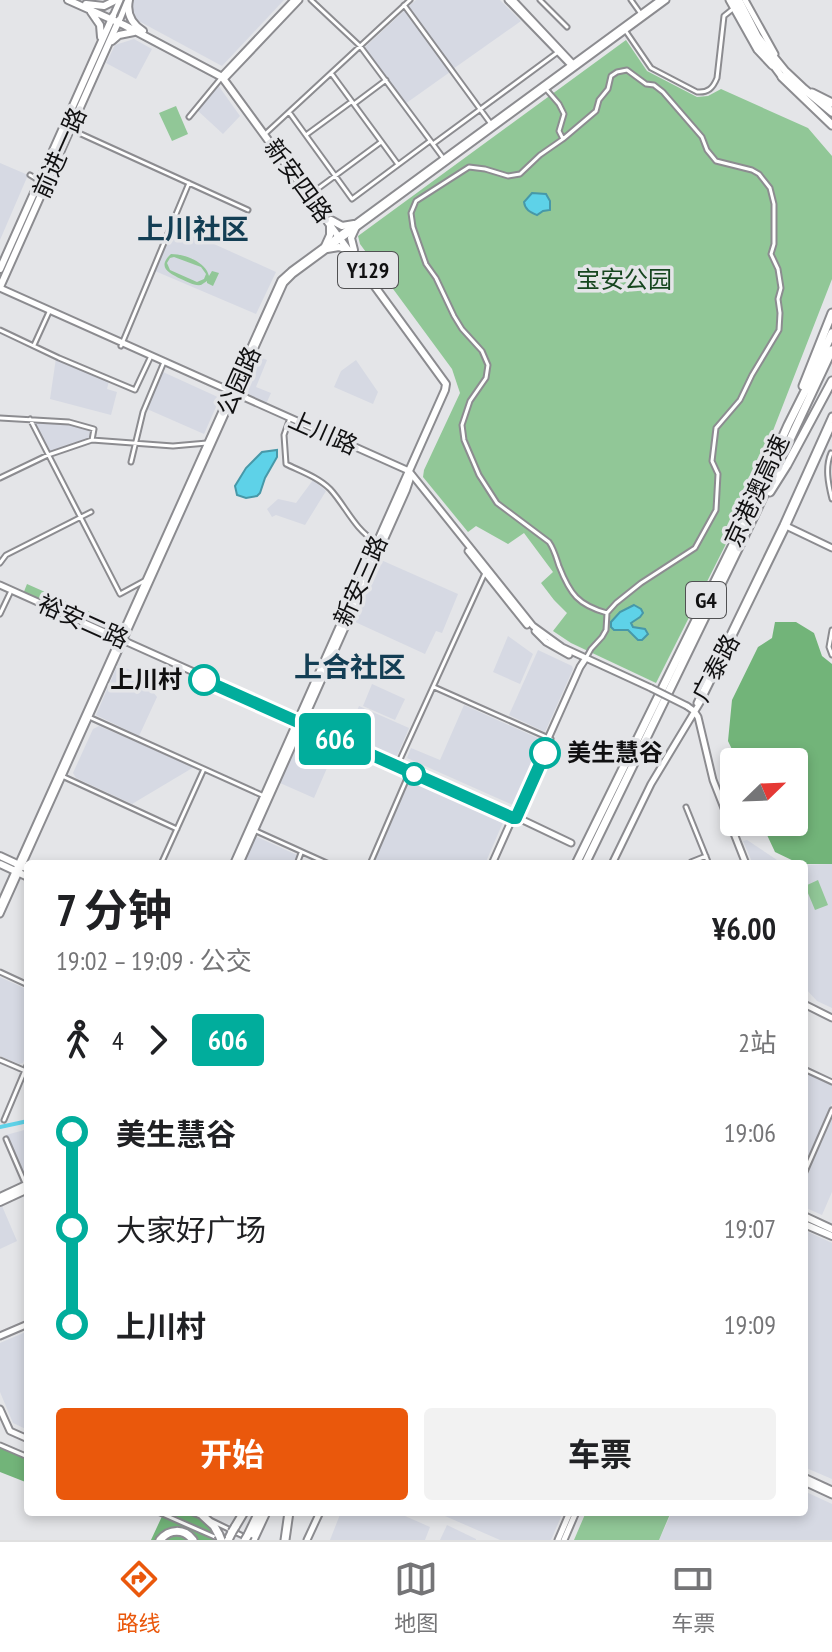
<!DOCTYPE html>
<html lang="zh">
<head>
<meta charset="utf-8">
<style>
  body { margin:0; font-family:"PT Sans Narrow","Noto Sans SC",sans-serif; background:#f2f2f2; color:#202124; height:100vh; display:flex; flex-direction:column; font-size:30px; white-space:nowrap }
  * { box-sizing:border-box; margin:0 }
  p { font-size:26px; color:#757577 }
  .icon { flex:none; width:44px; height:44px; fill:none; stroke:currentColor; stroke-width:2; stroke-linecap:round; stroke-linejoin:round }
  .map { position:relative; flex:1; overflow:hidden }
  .side { position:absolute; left:24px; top:860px; width:784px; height:656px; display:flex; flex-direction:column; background:#fff; border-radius:8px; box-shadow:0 4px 12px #0003 }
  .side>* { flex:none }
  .badge { padding:0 16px; border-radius:6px; font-size:28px; line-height:52px }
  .needle { width:52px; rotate:67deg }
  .buttons { position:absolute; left:720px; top:748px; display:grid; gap:16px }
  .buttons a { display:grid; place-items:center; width:88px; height:88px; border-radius:8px; background:#fff; box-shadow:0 4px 12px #0003; font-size:40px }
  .map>.badge { position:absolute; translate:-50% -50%; box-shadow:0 0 0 4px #fff }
  .legs { display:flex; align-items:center; gap:12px; height:88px; padding:0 32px; font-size:26px }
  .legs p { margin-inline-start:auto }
  .summary { display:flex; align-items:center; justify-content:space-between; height:136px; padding:0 32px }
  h1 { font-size:44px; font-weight:700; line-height:60px }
  .button { display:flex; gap:16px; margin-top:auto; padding:16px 32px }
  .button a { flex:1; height:92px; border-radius:8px; background:#ea580c; color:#fff; font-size:32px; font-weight:700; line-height:92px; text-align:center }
  .button a+a { background:#f2f2f2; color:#202124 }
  ul { padding:0 32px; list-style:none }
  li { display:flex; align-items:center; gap:28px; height:96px; font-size:30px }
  li i { display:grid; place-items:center; width:12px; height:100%; margin:0 10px; background:currentColor }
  li i::after { content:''; width:20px; height:20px; margin:-10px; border:6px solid; border-radius:50%; background:#fff }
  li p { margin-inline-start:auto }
  li:first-child i { background:linear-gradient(#0000 50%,currentColor 0) }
  li:last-child i { background:linear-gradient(currentColor 50%,#0000 0) }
  .tabs { display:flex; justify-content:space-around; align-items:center; height:112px; border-top:2px solid #e0e0e0; background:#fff; font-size:22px; color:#757577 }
  .tabs a { display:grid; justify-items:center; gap:4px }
  .tabs .active { color:#ea580c }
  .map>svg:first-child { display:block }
</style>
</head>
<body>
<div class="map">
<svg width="832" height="1540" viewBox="0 0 832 1540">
  <rect width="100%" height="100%" fill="#e4e5e8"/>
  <!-- built -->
  <path fill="#d6d9e3" d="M134,0h150l-62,66 -87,-47 -4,-11z
    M416,0h84l21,21 -68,48 -45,-62z
    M405,10l45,62 -45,32 -41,-56z
    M134,39l18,10 -16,30 -30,-16 9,-18z
    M218,85l22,31 -17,18 -26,-24z
    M0,163l28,12 -28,65z
    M174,226l102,46 -20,42 -101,-43z
    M255,355l12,5 -11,27 15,6 -5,11 -28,-14z
    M56,358l53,23 -2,8 10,3 -6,23 -61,-16z
    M356,360l22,32 -5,12 -39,-17 7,-16z
    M163,372l57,26 -16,36 -57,-25z
    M31,420l38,2 24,7 -1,11 -43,13z
    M313,480l13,11 -21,34 -29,-10 -4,2 -5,-8 11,-10 18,4z
    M381,560l77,34 -16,39 -6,-2 -11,23 -72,-33z
    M508,636l25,18 -13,30 -27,-12z
    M538,650l34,16 1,3 -28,63 -36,-17z
    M118,664l22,11 17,22 -18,39 -43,-21z
    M372,684l33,15 -10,21 -32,-14z
    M464,705l78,35 -29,65 -106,-47 4,-10 29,12z
    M359,706l50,22 -12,28 -3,1 -39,-17 5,-14 -8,-4z
    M99,726l95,41 -62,37 -56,-26 -3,-5 20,-44z
    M302,730l35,15 -23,53 -34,-15z
    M409,778l95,42 -19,44h-113z
    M255,836l42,19 -4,9h-50z
    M747,840l36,24h-30l-10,-23z
    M832,864v144l-15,-7 -13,-14v-122z
    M0,977l28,13v60l-5,13 -4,1 -19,-8z
    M804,1072l28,12v19l-28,64z
    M832,1116v76l-10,23 -18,-8v-28z
    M28,1129v49l-2,1 -20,-44z
    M0,1206h2l15,35 -17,8z
    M804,1230l28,13v236l-28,-12z
    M28,1331v99l-15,-7 -13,-31v-49z
    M804,1491l28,13v36h-173l13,-28h132z
    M341,1512h55l34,15 -5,13h-95z
    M447,1512h116l-12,28h-51l-55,-24z
    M447,1525l29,14v1h-36z"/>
  <!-- green -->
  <path fill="#91c797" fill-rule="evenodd" d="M626,40l21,31 50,26 11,-1 13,-7 87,39 24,28v123l-93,239 -83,165 -85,-40 -18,-12 14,-18 -13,-13 -13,-17 12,-11 -29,-39 -16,11 -32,-18 -8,6 -45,-55 1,-7 36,-77 -8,-24 -92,-125 -2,-8z
    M176,106l12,28 -16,7 -13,-28z
    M171,254c14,0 35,8 38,22l3,-5 7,2 -6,13 -6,-3v-2c-2,1 -4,3 -6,4 -7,1 -15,-4 -20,-6 -13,-6 -24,-12 -10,-25zM174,257l27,10 5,7 -2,5 -7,3 -27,-12 -3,-7 3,-5z
    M27,584l72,32 -4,10 -72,-32z
    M818,880l10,25 -13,5 -10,-24z
    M586,1512h79l5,2 -11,26h-85z"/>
  <!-- forest -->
  <path fill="#72b479" d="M775,622h21l18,11 8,23 10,8v200h-32l-25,-12 -14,-30h33v-60h-56l-10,-21 4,-41 26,-53 14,-9z
    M0,1448l28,12v23l-28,-11z
    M164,1512c23,0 47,0 53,28h-66z"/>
  <!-- water -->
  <path fill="#5ed2e8" stroke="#4798a8" stroke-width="2" d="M532,193l14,1 4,7v9l-7,1 -6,4c-7,-3 -12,-5 -13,-13z
    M277,450v7l-12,21 -5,15 -3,3 -11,2 -9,-3 -2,-9 11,-18 16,-16z
    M634,605l7,4 2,4 -3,4 -9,6 2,4 12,2 3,5 -6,6h-4l-10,-10h-14l-3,-3v-5l9,-10z"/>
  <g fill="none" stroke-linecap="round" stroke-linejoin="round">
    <!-- canal -->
    <path stroke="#5ed2e8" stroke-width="4" d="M0,1127l28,-6"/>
    <defs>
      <path id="street" d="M311,0l49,46 84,113
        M540,0l27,27
        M631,0l10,14
        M404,5l87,119
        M625,30l26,38 46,24c11,1 16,-4 20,-14l7,-62 10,-8
        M331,73l66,90
        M546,89l13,15 5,10 -5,17 4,8
        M354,104l32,-24
        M289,112l63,87 78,-58
        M189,117l33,-40
        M70,129l178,81
        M264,135l146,-135
        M306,135l45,-33
        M433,144l125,-92
        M30,175l10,6
        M312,193l69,-51
        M0,330l59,28 76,32 16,-34
        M34,345l15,-33
        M121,346l68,-163
        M0,418l69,4 25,7 -2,11
        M290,418l-6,17 2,29c14,7 32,13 44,25 15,16 25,41 45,52
        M30,419l90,175 24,-13
        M831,453c-6,14 -3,30 1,46
        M131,462l12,-50 21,-50
        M0,478l48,-23 44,-15 81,6 34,-3
        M0,563l6,-8 85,-43
        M0,614l10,-21
        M832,630l-3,17 3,8
        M586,658l5,-9 11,-12 4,-7 1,-17 9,-10 25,-20 54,-35 21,-38 2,-36 -6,-13 4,-33 24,-28 12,-25 27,-45 1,-17 -2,-14 3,-11 -3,-19 -7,-15 3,-10v-40l-4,-16 -11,-14 -7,-4 -36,-9 -9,-11 -5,-13 -39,-45 -9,-7 -8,-1 -19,-14 -10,2 -6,4 -3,13 -9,11 -3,11 -33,28 -23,16 -20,19 -12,2 -23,-7 -16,-2 -53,34 -5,12 2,14 13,37 10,14 18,38 8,13 20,22 6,14 -2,13 -16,23 -8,24 2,15 15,35 18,28 52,39c5,7 7,15 10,24 11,28 19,39 48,47
        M434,687l117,52
        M89,717l175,79
        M397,766l88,-193
        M62,776l115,53
        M686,807l23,57
        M256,831l73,33
        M161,864l43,-95
        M297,864l4,-11
        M370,864l41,-95
        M690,864l1,-2 15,-6
        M0,972l28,13
        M0,1060l28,12
        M804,1069l28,13
        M4,1120l24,-57
        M6,1139l19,44
        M804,1174l28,-64
        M0,1445l28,12
        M158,1512l59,26
        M212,1521l33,16"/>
      <path id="secondary" d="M508,0l63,65
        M513,0l62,66
        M729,0l28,50 15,16
        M745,0l30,54
        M113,16l7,-16
        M120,19l7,-17
        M222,76l72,-76
        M222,77h4l73,-77
        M0,288l409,183 124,155 29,21 89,41
        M784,525l48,23
        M468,551l59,74
        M0,585l508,228 63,30
        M535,631l11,11 23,13
        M697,703l86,-178 49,-109
        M687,706l7,5 4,6 15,63 33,84
        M492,864l88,-197 6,-9
        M612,864l39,-80 50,-83 85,-174 46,-102
        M0,905l281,-625 10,-9 369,-271
        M0,914l284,-631 9,-9 373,-274
        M804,1004l28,14
        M0,1336l28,-12
        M0,1409l10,22 18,8
        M804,1477l28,13
        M804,1482l28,13
        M193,1512l10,4 2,-4
        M307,1540l13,-28
        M558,1540l12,-28
        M564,1540l12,-28"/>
      <path id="primary" d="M68,0l56,25 98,52 224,307 -1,6 -211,474
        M129,0c-3,14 3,24 14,31
        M733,0l21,39 28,38
        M739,0l19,37 29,36
        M86,4l18,2 12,-6
        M91,12l9,13 1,12
        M112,41l7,-6 15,-3
        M331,220l11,6 12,-2
        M325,246l5,-11v-9
        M327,249l12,-2 8,3
        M354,250l-3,-12 5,-11
        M0,269l113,-253
        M0,287l119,-267
        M0,856l28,13
        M0,864l28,13
        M239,864l167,-374 5,-15
        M0,1197l28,-13
        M0,1202l28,-13
        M804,1216l28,13
        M804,1224l28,12"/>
      <path id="highway" d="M787,73l17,16 28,23
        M782,77l50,48
        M812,93l20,10
        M803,386l29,-73
        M770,492l17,-27 45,-84
        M576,864l174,-354 38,-85 29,-58 15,-34
        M585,864l170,-350 77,-164
        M203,1516l11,10 5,9
        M235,1527l9,-15
        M248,1535l11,-23
        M160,1540c9,-11 24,-12 33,0
        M228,1540l4,-8
        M253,1540l13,-28
        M285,1540l4,-28"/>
    </defs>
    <!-- street casing -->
    <use href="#street" stroke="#8c8c90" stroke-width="7"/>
    <!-- secondary casing -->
    <use href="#secondary" stroke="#8c8c90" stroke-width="9"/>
    <!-- primary casing -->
    <use href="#primary" stroke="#8c8c90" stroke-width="10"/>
    <!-- highway casing -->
    <use href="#highway" stroke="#8c8c90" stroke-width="11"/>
    <!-- street -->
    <use href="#street" stroke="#fff" stroke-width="3"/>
    <!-- secondary -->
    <use href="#secondary" stroke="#fff" stroke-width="5"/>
    <!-- primary -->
    <use href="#primary" stroke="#fff" stroke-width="6"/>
    <!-- highway -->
    <use href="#highway" stroke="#fff" stroke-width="7"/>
    <defs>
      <path id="secondary-bridge" d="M651,688l36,18"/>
      <path id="highway-bridge" d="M232,1532l3,-5
        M219,1535l2,5
        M245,1540l3,-5"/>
    </defs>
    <!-- secondary-bridge casing -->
    <use href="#secondary-bridge" stroke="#8c8c90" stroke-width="9" stroke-linecap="butt"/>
    <!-- highway-bridge casing -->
    <use href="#highway-bridge" stroke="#8c8c90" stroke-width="11" stroke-linecap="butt"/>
    <!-- secondary-bridge -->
    <use href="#secondary-bridge" stroke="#fff" stroke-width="5"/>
    <!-- highway-bridge -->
    <use href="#highway-bridge" stroke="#fff" stroke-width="7"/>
  </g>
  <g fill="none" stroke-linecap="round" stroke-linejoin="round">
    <defs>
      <path id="line-1" d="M204,680l309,138h3l29,-65"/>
    </defs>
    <!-- line-1 casing -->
    <use href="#line-1" stroke="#fff" stroke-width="18"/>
    <!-- line-1 -->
    <use href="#line-1" stroke="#01ad9c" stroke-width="12"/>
  </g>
  <!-- markers -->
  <g fill="#fff" stroke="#01ad9c" stroke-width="4">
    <circle cx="204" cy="680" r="14"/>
    <circle cx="545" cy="753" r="14"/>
    <circle cx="414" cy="774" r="10"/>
  </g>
  <g text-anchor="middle" stroke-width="7" stroke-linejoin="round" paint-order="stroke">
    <!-- shield labels -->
    <g fill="#e4e5e8" stroke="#505052" stroke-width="2">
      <rect x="338" y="252" width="60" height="36" rx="6"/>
      <rect x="686" y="582" width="40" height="36" rx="6"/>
    </g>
    <g font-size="22" font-weight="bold" fill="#101011">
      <text x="368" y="278">Y129</text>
      <text x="706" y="608">G4</text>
    </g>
    <!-- street labels -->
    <g font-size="24" fill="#101011" stroke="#e4e5e8">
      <text transform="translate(60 153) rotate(-66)" y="8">前进一路</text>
      <text transform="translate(298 181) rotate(54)" y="8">新安四路</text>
      <text transform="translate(239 381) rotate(-66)" y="8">公园路</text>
      <text transform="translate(323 433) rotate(24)" y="8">上川路</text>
      <text transform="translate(757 491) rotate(-65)" y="8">京港澳高速</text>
      <text transform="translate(361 581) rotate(-66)" y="8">新安三路</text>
      <text transform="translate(83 622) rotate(24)" y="8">裕安二路</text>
      <text transform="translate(716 668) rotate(-62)" y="8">广泰路</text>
    </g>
    <!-- park labels -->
    <g font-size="24" fill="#16461f" stroke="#e4e5e8">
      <text x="624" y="288">宝安公园</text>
    </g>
    <!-- stop labels -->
    <g font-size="24" font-weight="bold" fill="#101011" stroke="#e4e5e8" text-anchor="end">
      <text x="182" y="688">上川村</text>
      <text x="567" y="761" text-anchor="start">美生慧谷</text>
    </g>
    <!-- quarter labels -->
    <g font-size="28" font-weight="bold" fill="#133e54" stroke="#e4e5e8">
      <text x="193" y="239">上川社区</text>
      <text x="350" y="677">上合社区</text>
    </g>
  </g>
</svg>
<div class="buttons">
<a><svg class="needle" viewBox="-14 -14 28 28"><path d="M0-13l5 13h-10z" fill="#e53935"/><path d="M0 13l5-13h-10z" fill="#757577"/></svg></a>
</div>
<b class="badge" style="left:335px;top:739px;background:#01ad9c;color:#fff">606</b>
<section class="side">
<div class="summary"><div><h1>7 分钟</h1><p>19:02 – 19:09 · 公交</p></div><b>¥6.00</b></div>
<div class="legs"><svg class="icon" aria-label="walk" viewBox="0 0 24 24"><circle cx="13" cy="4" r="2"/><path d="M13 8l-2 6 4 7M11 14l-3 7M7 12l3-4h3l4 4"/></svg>4<svg class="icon" aria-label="forward" viewBox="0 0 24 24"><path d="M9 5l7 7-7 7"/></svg><b class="badge" style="background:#01ad9c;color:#fff">606</b><p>2站</p></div>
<ul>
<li><i style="color:#01ad9c"></i><b>美生慧谷</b><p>19:06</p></li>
<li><i style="color:#01ad9c"></i><span>大家好广场</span><p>19:07</p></li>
<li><i style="color:#01ad9c"></i><b>上川村</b><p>19:09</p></li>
</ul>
<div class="button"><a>开始</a><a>车票</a></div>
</section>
</div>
<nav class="tabs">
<a class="active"><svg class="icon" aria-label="directions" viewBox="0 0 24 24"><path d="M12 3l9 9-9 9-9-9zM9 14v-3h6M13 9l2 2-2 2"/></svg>路线</a>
<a><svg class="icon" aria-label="map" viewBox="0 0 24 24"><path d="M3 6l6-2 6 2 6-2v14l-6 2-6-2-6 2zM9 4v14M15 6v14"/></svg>地图</a>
<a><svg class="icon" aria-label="tickets" viewBox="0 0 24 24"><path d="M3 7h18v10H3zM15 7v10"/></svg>车票</a>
</nav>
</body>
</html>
